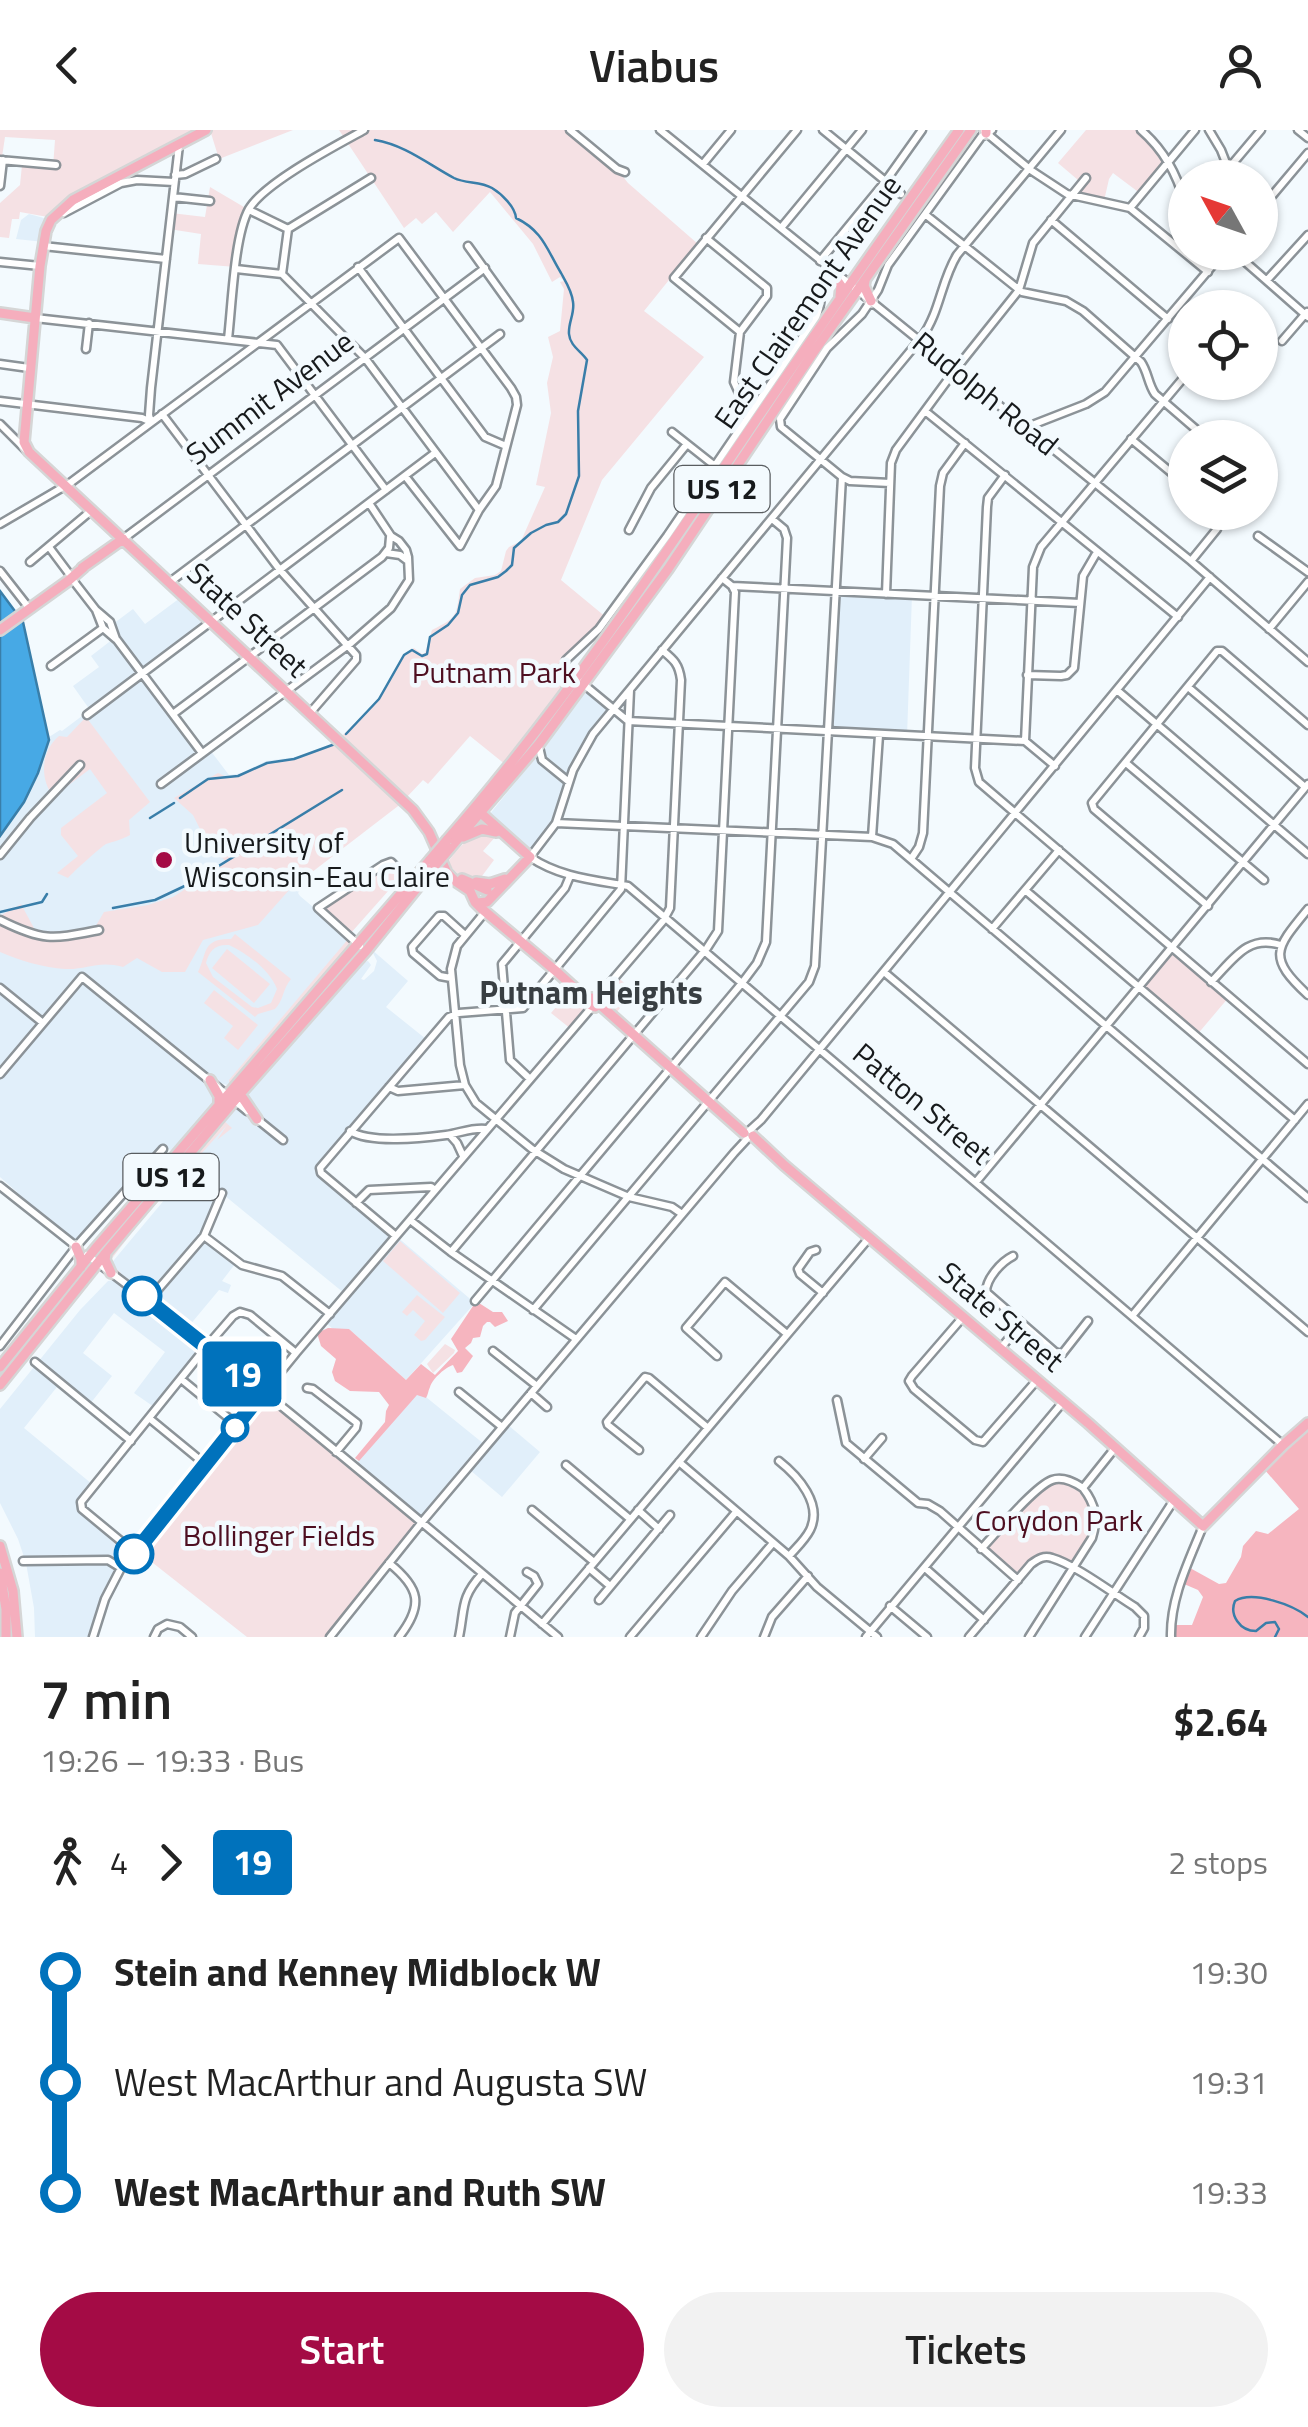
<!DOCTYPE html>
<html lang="en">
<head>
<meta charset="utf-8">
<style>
  body { margin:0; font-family:"Titillium Web",sans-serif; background:#f2f2f2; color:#222; height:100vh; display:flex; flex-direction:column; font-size:38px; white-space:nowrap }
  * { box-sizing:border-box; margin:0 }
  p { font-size:32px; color:#767676 }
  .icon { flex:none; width:55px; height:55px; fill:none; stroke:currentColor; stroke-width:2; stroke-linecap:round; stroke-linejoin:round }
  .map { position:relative; height:1507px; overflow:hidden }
  .side { display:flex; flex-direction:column; background:#fff; flex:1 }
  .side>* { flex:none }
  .badge { padding:0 20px; border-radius:8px; font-size:35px; line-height:65px }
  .needle { width:65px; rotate:310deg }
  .tools { position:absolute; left:1168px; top:30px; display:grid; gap:20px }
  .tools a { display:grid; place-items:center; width:110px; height:110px; border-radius:50%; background:#fff; box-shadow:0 2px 8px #0004; font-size:50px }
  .map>.badge { position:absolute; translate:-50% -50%; box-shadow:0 0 0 5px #fff }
  .legs { display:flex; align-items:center; gap:15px; height:110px; padding:0 40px; font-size:32px }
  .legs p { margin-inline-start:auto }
  .headline { display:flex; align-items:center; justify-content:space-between; height:170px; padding:0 40px }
  h1 { font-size:55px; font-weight:600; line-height:75px }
  .primary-button { display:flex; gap:20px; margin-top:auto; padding:20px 40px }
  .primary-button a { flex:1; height:115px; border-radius:60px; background:#a40b45; color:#fff; font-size:40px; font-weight:600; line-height:115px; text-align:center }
  .primary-button a+a { background:#f2f2f2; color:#222 }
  ul { padding:0 40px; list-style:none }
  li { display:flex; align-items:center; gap:35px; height:110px; font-size:38px }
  li i { display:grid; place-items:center; width:15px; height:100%; margin:0 12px; background:currentColor }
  li i::after { content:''; width:25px; height:25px; margin:-12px; border:8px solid; border-radius:50%; background:#fff }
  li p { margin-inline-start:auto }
  li:first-child i { background:linear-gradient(#0000 50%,currentColor 0) }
  li:last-child i { background:linear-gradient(currentColor 50%,#0000 0) }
  header { display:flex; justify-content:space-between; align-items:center; height:130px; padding:0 40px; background:#fff; font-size:45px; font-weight:600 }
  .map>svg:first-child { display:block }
</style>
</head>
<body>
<header><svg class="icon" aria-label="back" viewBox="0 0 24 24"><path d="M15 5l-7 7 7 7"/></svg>Viabus<svg class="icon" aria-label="person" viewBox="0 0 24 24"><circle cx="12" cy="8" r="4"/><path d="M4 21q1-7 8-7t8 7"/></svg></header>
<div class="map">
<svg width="1308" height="1507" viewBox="0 0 1308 1507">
  <rect width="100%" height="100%" fill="#f3fafe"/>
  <!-- built -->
  <path fill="#e1effa" d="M29,84l22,6 -7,22 -28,-3 5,-19z
    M834,461l78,4 -5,141 -80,-4z
    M180,468l25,25 -66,51 62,82 9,-6 19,25 13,-2 24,-12 37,-5 32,-14 -38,141 5,5 -4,5 2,3 51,43 -85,105 -39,41 -6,-2 -37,-27 -102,-82 -82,96v-234l24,-34 14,-29 11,-36 11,-7 2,1 28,-21 -17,-24 26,-19 -8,-11 22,-17 8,2 -8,-17 20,-15 12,15z
    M587,558l26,22 -30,39 -27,74 -26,34 -41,-42 46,-57 6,1 -2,-5z
    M371,819l37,32 -22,26 40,32 -110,130 4,7 72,60 -48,57 -125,-102 -19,44 -52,61 -16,-11 -23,-19 82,-98 -27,-23 -88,96 -13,-8 -48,-38 2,-3 -17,-15v-100l81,-96 120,98 12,10 5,11 12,11 133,-149 5,-1 3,4 -10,14 3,1 10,-9 3,-10z
    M396,1106l79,67 -69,77 -57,-51h-16l-9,-8z
    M204,1111l31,23 -13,17 9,4 -3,8 -9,-3 -35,42 18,17 -48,58 -20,-14 31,-41 -51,-39 -31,40 29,23 -26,33 -29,-22 -33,41 68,56 -13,18 -1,7 51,44 -25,42 -13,42h-56l-1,-29 -8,-45 -8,-24 -18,-36v-94l80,-99 28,-29 6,-1 34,26z
    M416,1259l68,55 -62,72 -66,-52z
    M508,1295l32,27 -38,45 -32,-27z"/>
  <!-- green -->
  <path fill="#f5e1e4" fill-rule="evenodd" d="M0,0h199l-130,69 -11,7 -10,11 -28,-5 -1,7h-7l-3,19 -9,-1v-34l20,-18 2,-20 31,2 2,-27 -50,-3 -3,20h-2z
    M210,0h83l-74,29z
    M339,0h231l47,39 11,14 70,61 -54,67 60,46 -102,123 -41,100 46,38 -42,44 2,26 -61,77 -36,-29 -42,48 -5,-4 -18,19 -65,-61 39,-39 25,-44 10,-7 8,6 3,-1 7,-23c26,-13 24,-14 28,-41l15,-11 20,-3 6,-4 5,-20 3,-4 12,-6 24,-54 -9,-2 15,-72 -4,-30 6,-26 -5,-20 12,-6 4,-42 -4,-7 4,-1 -4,-4 -8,5 -19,-38 -43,-52 -37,40 -17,-20 -14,12 -6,-6 -12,10z
    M1086,0h55l28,31 -28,33 -28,-21 -4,6 -5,22 -37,-7 11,-14 -20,-17z
    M210,57l39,23 -13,57 -38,-3 3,-30 -32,-5 2,-16 34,4z
    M86,587l64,85 -21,18 1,15c-9,5 -15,6 -24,9 -4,2 -34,29 -38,34l-11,-5 21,-17 -17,-21v-7l46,-35 -17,-24 -28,21 -4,-4 -7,7c-12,-18 -8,-44 8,-57l8,1z
    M335,612l67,61 -112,86 -32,36 -55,15 -18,32h-23l-25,-14 -14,9c-25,-7 -36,3 -58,2 -21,-1 -46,-9 -65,-17v-36l21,-12 14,26 20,4 39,-5 10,-17 44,-7 25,-8 54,-35 -19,-17 -15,-30 -19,-17 44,-25 9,4 11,-1 29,-13 37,-6z
    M483,701l13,5 -13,15 11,9 -15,20c-13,-1 -25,-6 -31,-18 10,-14 19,-24 35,-31z
    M388,735l8,8 8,-7 1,6 -55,62 -24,-22v-6z
    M235,804l56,45c-9,11 -7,21 -16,30l-17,5 -3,3 -57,-45c9,-18 4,-34 33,-33zM229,815c17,8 41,25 48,44l-6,14 -13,5 -6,-1 -39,-30 -7,-14c3,-12 9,-19 23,-18z
    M349,808l4,5 -2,4 -122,136v-3z
    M1172,817l57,50 -33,39 -57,-49z
    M227,819l43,35 -16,19 -42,-35z
    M616,846l18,15 -22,27 -17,-11 -24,22 -20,-16 23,-27 17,12 6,-2z
    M214,860l44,35 -20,25 -14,-12 9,-12 -29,-23z
    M223,990l9,8 -15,12 10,-15 -87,97 -30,39 -1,2 12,10 -1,2 -11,-9 -2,-10z
    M400,1111l60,52 -17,20 -60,-52z
    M417,1165l28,22 -20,23 -4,1 -7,-6 11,-14 -12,-11 -6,6 -5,-4z
    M445,1214l10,6 -1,3 -21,20 -6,-9z
    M264,1268l152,124 -91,115h-78l-108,-85z
    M1051,1350l22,2 19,18 4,25 -23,43 -18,-10h-16l-21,22 -36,-31 51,-54z"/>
  <!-- forest -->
  <path fill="#f6b5bf" d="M479,1173l14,9h9l6,9 -13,6 -5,-5h-3l-4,4 -3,11 -7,1 -2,5 -6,5 8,8 -11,16 -5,1 -4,-8c-7,2 -20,13 -23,22 -2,4 -2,8 -4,11l-9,-3 -58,66 -4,-3 30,-36 1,-11 3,-6 -10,-13 -29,-1 -15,-10 -3,-9 4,-13 -15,-13 -4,-13 11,-5 21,1 57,51 15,-16 14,11 23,-24 -7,-12 22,-33z
    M1308,1298v209h-133l-1,-12h18l11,-28 -5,-7 -14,-6 6,-16 29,16 7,-1 15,-26 2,-11 13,-15 12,3 31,-25 -35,-40z"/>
  <!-- water -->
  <path fill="#47a9e5" stroke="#397ea9" stroke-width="2.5" d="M0,461l23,31 26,118 -11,33 -14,29 -24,34z"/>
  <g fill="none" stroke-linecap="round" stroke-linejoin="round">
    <!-- stream -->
    <path stroke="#397ea9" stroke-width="2.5" d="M346,604l33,-35 25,-44 8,-5 10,6 5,-2 3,-17 18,-12 10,-12 4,-18 8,-10 28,-8 8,-6 6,-6 2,-17 17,-15 15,-8 12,-3 8,-8 13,-38 -1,-65 9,-51c-6,-9 -17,-14 -18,-26 -1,-11 6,-21 4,-32 -1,-11 -7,-20 -12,-29 -14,-23 -18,-42 -45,-55 -1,-11 -14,-24 -24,-30 -12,-7 -26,-4 -38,-10 -26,-14 -49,-33 -79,-38
      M180,668l28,-19 30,-3 29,-13 27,-4 41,-15
      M150,688l24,-15
      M113,778l42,-8 36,-17 151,-93
      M0,782l42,-10 5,-8
      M1275,1507l4,-8 -4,-7 -9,1 -10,8c-16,0 -27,-16 -21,-30 18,-11 58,4 73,16"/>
    <defs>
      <path id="minor" d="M570,0l47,39 8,3
        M660,0l531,431 117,101
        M823,0l78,64
        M1061,0l-104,125c-16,26 -17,57 -35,82l-329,397 -20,36 -17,53 -26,34c29,20 64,23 98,29l655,559
        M1141,0c23,20 35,43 44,72
        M1209,0l12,20 11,28
        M1298,0l10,8
        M984,1l48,40 35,23 63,14 78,64
        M0,30l56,5
        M703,34l28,-34
        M1229,38l32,-38
        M175,45l10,-1 31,-15
        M0,56l3,-26
        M173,67l37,4
        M1130,78l65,-78
        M249,80l39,19
        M1260,80l48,-57
        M64,83l57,-30 16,-3 37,2
        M926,85l96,77 44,9 17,10 58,51c7,10 7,22 14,32l51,44
        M1051,90l117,99
        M781,98l81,-98
        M706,108l61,50v8l-27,36
        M43,116l123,13
        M468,116l51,71
        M1234,122l74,65
        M820,131l65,-79 37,-52
        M0,132l40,4
        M358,137l127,170 21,9
        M828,138c-11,16 -3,33 -12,49l-149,219 -68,93 -33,31 -2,8 64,53 397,20 30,25
        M236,139l46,5 83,84 114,152
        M282,144l6,-45 83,-51
        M1267,150l41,-45
        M35,188l242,27 109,145
        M228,209c4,-33 6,-103 21,-130 15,-26 86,-63 115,-79
        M1282,211l25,-29
        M86,219l3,-26
        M0,234l29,4
        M1226,252h8
        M0,271l142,17 9,4 -2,-7 2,-27 28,-243
        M754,276l-15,-13 -5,-11 6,-50 -66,-54 123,-148
        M925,281l253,206
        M162,284l118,156 76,85v5l-46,53
        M0,294l27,27
        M1027,297l59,-23 19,-12 119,-140
        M672,302l43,34
        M1131,309l54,45
        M1005,345l-17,23 -1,9 -12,261 4,14 329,282
        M890,353l-40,-2 -8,-4 -61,-50 -1,-8 47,-71 35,-34 16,-24 10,-25 93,-128 11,-7
        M0,394l70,-41 329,-245 112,150 5,9 1,8 -21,81 -17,24 -19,36 -55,-70
        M629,400l22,-42 36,-44
        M1258,406l50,36
        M123,409l362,-271
        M49,417l21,28
        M386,423l14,2 8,6
        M1191,431l26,-32v-17
        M30,432l62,-52
        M0,441l29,37
        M722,448l10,8 348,17
        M72,449l24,31 14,12 6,17
        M170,452l330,-248
        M886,464l5,-131 5,-13 59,-80 64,-80 14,-47 53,-65
        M96,480l7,18 14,12 85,113
        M1269,499l39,-47
        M51,536l52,-38
        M1027,545l34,1 6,-1 7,-7 9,-92 14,-24
        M1188,557l117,100
        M1118,561l190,163
        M173,584l209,-157 7,-9 1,-11
        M87,585l348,-262
        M1025,611l8,-174 8,-20 144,-171
        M539,617l3,13 27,22
        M1126,633l138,117
        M161,654l190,-141 40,-35 18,-28 -1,-23 -2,-7 -7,-9 -8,-5 -22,-33
        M556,693l316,14 21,7 415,354
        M872,707l7,-102
        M0,725l30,-37 50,-53
        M911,729l8,-12 4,-14 17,-347 3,-13 22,-30
        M1025,760l270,230
        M1208,776l-114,-97 -2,-6 125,-152h5l86,74
        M1308,779c-33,40 -41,48 0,86
        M485,782l-28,34 -6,23 9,96 5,20 11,18 56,46 32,20 65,28 43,10 10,7
        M0,790c44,22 53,19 99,10
        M992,799l67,-79
        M360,816l-42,-38 65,-43 8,-3 5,5
        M884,842l424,360
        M451,848l-11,-2 -27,-23 -1,-6 27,-31h5l21,19
        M1211,852c22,-22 36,-48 70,-37
        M0,858l43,35
        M598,871l12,-18 53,-62 7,-13 11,-228c-2,-16 -7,-20 -19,-30
        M0,944l82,-97 165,134
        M529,948l-19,-18 -8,-96 63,-76 5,-12
        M389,957l9,4 67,-6
        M257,989l26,21
        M750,1000l11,-10 449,-543
        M350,1001c21,13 72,7 96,4 14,-2 27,-8 40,-6
        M450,1005l7,8 6,13
        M976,1052l332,-398
        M0,1056l77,61
        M356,1073l13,-13 62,-3 4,3
        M410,1090l41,32 125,87
        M204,1106l38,29 40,11 48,38
        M396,1106l-75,-63 -1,-5 129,-151 10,-4 64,-5 98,-119 9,-199
        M816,1120l-6,2 -12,17 2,5 23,19
        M451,1122l256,-304 11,-17 17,-339 -3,-6
        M87,1125c163,120 316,252 471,382
        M1013,1126c-12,6 -27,23 -27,36l69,60 7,2 26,-33
        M148,1171l56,-65 18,-43
        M475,1171l267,-318 15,-20 9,-21 21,-404 -3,-9 -12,-10
        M533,1180l276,-328 6,-16 27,-489
        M1132,1186l176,-212
        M963,1187l-51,59 -3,5 5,8 61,51 8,2 54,-62
        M0,1216l80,-104 83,-93
        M1000,1219l21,-25
        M493,1221l44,35
        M717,1226l-31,-28 39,-46 62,52
        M35,1232l96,79
        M181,1249l56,46
        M307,1258l6,1 44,34 -1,5 -20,24
        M459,1262l43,35
        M531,1263l16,14
        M837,1270l9,43 72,60 10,1 12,7 78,69
        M149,1288l56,46
        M639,1320l-31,-25 -1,-3 38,-45 4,1 59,50
        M864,1329l18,-21
        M779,1331c19,15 44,43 31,69 -5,10 -14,18 -21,26
        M679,1332l110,94 28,31 60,50
        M566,1335l64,54
        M532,1380l62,52
        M638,1380l21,19
        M981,1419c16,-17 53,-62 71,-69 11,-4 22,2 31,8
        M134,1422l-52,-43 -1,-7 126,-156 26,-30 7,-4 10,3 46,38
        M23,1431l85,-1 13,8
        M389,1433c31,25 35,42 10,74
        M589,1438l21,18
        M925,1438l59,52
        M599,1470l71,-85
        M890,1476l37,31
        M542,1494l327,-386
        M93,1507l12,-38 16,-31 175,-215 296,-346
        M154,1507l4,-8 9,-5 13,3 12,10
        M330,1507l92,-115 312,-369 13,-14
        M459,1507c6,-29 1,-39 23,-63
        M510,1507l5,-24 23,-29 -4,-8 -7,-4
        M630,1507l106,-125
        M701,1507l31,-46 41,-48
        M764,1507l8,-20 36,-41
        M866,1507l197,-235
        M969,1507l62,-73c7,-5 13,-9 21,-6 22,6 62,36 83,49l9,9v12l-5,9
        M1029,1507l63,-99c6,-20 4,-33 -9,-50l32,-40
        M1085,1507l89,-137
        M1171,1507c-1,-39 18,-76 32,-111"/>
      <path id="major" d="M206,0l-133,70 -22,20 -5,11 -6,35 -16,176 5,10 384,358 16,22 18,41 8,8 15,10 5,11 7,7 75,63 32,29
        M986,0v3
        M828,138l13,18 -1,10
        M865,151l-1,5 7,15
        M0,183l35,5
        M82,438l41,-29
        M0,500l68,-49 16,-14
        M564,538l4,12 -1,8
        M463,707l19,-8 14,3
        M447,710c113,-130 210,-274 307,-417 67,-98 136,-196 205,-293
        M450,718l89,-104 129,-175 145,-216 158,-223
        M462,749l25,11
        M476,752l14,2 15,-5
        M477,773l10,-1 43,-45 -47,-42 -5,-2
        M592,868l6,3 -3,6 -6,-3z
        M598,873l146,130
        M210,950l9,16v6
        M240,964l17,25
        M753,1006l31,29 304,258 115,103 80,-81 25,-22
        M76,1117l5,12v8
        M106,1123l-1,7 6,13
        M0,1237l95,-118 335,-389
        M0,1255l104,-130 136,-161 126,-143 67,-83
        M0,1416l13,45 4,46
        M0,1443l6,36v28"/>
    </defs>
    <!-- minor casing -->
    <use href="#minor" stroke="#8c9398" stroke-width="11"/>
    <!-- major casing -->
    <use href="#major" stroke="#d5d6d6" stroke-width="14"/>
    <!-- minor -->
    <use href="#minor" stroke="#fff" stroke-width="6"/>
    <!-- major -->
    <use href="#major" stroke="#f5aebd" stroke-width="9"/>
    <defs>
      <path id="major-bridge" d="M430,730l17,-20
        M433,738l17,-20"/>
    </defs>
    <!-- major-bridge casing -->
    <use href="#major-bridge" stroke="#d5d6d6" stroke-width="14" stroke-linecap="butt"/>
    <!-- major-bridge -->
    <use href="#major-bridge" stroke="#f5aebd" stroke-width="9"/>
  </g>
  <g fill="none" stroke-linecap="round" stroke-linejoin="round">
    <defs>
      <path id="line-1" d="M134,1424l129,-162 -121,-96"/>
    </defs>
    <!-- line-1 casing -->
    <use href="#line-1" stroke="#fff" stroke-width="22"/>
    <!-- line-1 -->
    <use href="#line-1" stroke="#0072bc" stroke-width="15"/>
  </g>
  <!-- markers -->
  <circle fill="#a40b45" stroke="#f3fafe" stroke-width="4" cx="164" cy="730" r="10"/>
  <g fill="#fff" stroke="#0072bc" stroke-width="5">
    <circle cx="142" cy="1166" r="18"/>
    <circle cx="235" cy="1298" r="12"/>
    <circle cx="134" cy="1424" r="18"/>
  </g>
  <g text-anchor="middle" stroke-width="9" stroke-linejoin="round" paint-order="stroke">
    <!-- shield labels -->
    <g fill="#f3fafe" stroke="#595d60" stroke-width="2.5">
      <rect x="674.5" y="336" width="95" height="46" rx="8"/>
      <rect x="123.5" y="1024" width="95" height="46" rx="8"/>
    </g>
    <g font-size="28" font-weight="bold" fill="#171a1c">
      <text x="722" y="369">US 12</text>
      <text x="171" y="1057">US 12</text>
    </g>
    <!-- street labels -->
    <g font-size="30" fill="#171a1c" stroke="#f3fafe">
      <text transform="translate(808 172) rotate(-55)" y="10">East Clairemont Avenue</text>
      <text transform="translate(985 264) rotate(39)" y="10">Rudolph Road</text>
      <text transform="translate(270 268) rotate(-37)" y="10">Summit Avenue</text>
      <text transform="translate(247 490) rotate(43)" y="10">State Street</text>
      <text transform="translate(922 974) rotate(40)" y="10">Patton Street</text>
      <text transform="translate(1001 1187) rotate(40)" y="10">State Street</text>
    </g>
    <!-- park labels -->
    <g font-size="30" fill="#4e0f21" stroke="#f3fafe">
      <text x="494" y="553">Putnam Park</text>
      <text x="1059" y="1401">Corydon Park</text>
      <text x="279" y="1416">Bollinger Fields</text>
    </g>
    <!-- poi labels -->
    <g font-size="30" fill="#171a1c" stroke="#f3fafe" text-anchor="start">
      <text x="184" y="723">University of<tspan x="184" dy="34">Wisconsin-Eau Claire</tspan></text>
    </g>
    <!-- neighbourhood labels -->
    <g font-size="32" font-weight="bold" fill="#383e42" stroke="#f3fafe">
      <text x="591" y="874">Putnam Heights</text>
    </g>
  </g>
</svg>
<div class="tools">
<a><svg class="needle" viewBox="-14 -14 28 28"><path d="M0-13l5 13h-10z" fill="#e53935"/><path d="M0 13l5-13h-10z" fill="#767676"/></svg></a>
<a><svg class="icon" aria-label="locate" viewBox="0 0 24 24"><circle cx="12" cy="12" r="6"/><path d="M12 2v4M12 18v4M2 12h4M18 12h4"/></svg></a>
<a><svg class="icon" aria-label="layers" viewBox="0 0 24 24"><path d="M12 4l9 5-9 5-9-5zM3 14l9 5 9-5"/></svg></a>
</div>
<b class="badge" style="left:242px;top:1244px;background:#0072bc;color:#fff">19</b>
</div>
<section class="side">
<div class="headline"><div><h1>7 min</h1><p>19:26 – 19:33 · Bus</p></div><b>$2.64</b></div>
<div class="legs"><svg class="icon" aria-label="walk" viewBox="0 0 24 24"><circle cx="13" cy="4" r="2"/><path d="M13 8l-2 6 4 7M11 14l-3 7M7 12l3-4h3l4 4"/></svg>4<svg class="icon" aria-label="forward" viewBox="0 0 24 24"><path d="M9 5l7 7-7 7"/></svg><b class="badge" style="background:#0072bc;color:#fff">19</b><p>2 stops</p></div>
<ul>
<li><i style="color:#0072bc"></i><b>Stein and Kenney Midblock W</b><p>19:30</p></li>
<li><i style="color:#0072bc"></i><span>West MacArthur and Augusta SW</span><p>19:31</p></li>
<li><i style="color:#0072bc"></i><b>West MacArthur and Ruth SW</b><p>19:33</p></li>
</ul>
<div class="primary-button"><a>Start</a><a>Tickets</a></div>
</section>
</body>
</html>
